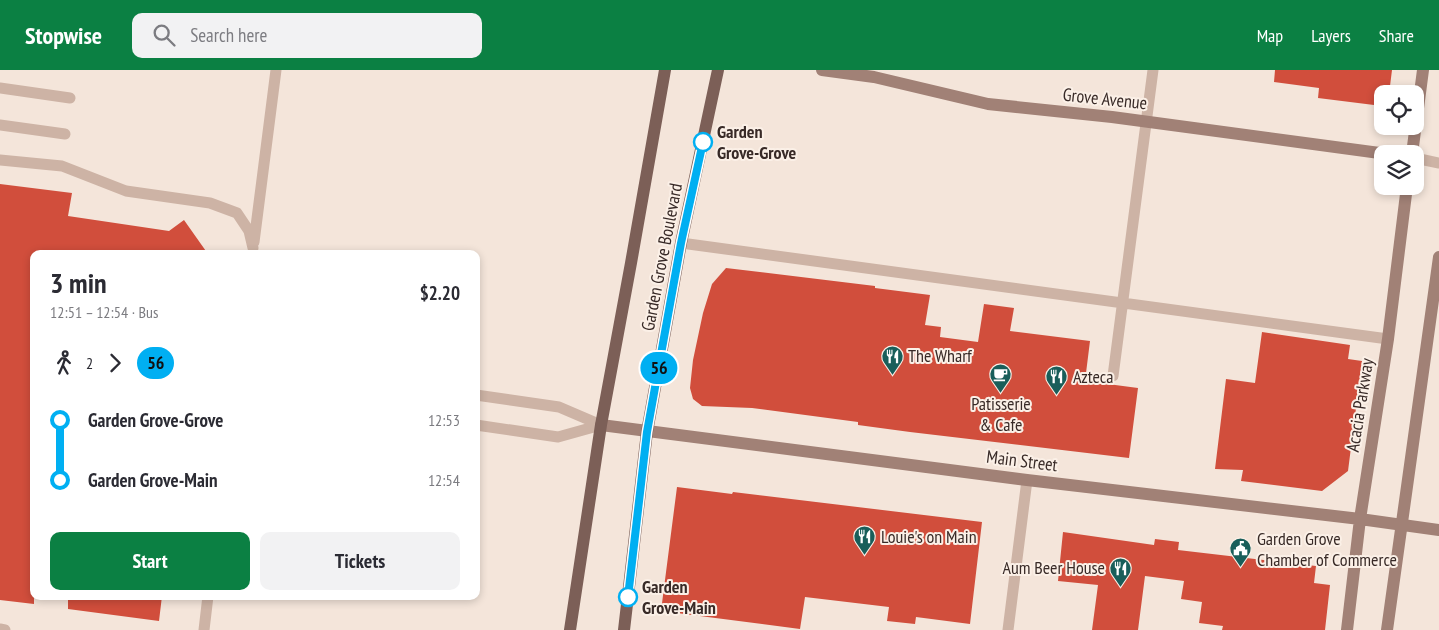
<!DOCTYPE html>
<html lang="en">
<head>
<meta charset="utf-8">
<style>
  body { margin:0; font-family:"PT Sans Narrow",sans-serif; background:#f2f2f3; color:#2b2b33; height:100vh; display:flex; flex-direction:column; font-size:19px; white-space:nowrap }
  * { box-sizing:border-box; margin:0 }
  p { font-size:16px; color:#7c7c81 }
  .icon { flex:none; width:28px; height:28px; fill:none; stroke:currentColor; stroke-width:2; stroke-linecap:round; stroke-linejoin:round }
  .map { position:relative; flex:1; overflow:hidden }
  .sheet { position:absolute; left:30px; top:180px; width:450px; height:350px; display:flex; flex-direction:column; background:#fff; border-radius:10px; box-shadow:0 2px 8px #0003 }
  .sheet>* { flex:none }
  .badge { padding:0 10px; border-radius:16px; font-size:18px; line-height:32px }
  .tools { position:absolute; left:1374px; top:15px; display:grid; gap:10px }
  .tools a { display:grid; place-items:center; width:50px; height:50px; border-radius:10px; background:#fff; box-shadow:0 2px 8px #0003; font-size:25px }
  .map>.badge { position:absolute; translate:-50% -50%; box-shadow:0 0 0 2px #fff }
  .legs { display:flex; align-items:center; gap:8px; height:55px; padding:0 20px; font-size:16px }
  .legs p { margin-inline-start:auto }
  .summary { display:flex; align-items:center; justify-content:space-between; height:85px; padding:0 20px }
  h1 { font-size:28px; font-weight:600; line-height:38px }
  .button { display:flex; gap:10px; margin-top:auto; padding:10px 20px }
  .button a { flex:1; height:58px; border-radius:10px; background:#0b8043; color:#fff; font-size:20px; font-weight:600; line-height:58px; text-align:center }
  .button a+a { background:#f2f2f3; color:#2b2b33 }
  ul { padding:0 20px; list-style:none }
  li { display:flex; align-items:center; gap:18px; height:60px; font-size:19px }
  li i { display:grid; place-items:center; width:8px; height:100%; margin:0 6px; background:currentColor }
  li i::after { content:''; width:12px; height:12px; margin:-6px; border:4px solid; border-radius:50%; background:#fff }
  li p { margin-inline-start:auto }
  li:first-child i { background:linear-gradient(#0000 50%,currentColor 0) }
  li:last-child i { background:linear-gradient(currentColor 50%,#0000 0) }
  header { display:flex; align-items:center; gap:30px; box-sizing:border-box; height:70px; padding:0 25px; background:#0b8043; color:#fff }
  header strong { font-size:24px }
  nav { display:flex; gap:28px; margin-inline-start:auto; font-size:18px }
  .search { width:350px; height:45px; background:#f2f2f3; display:flex; align-items:center; gap:12px; box-sizing:border-box; padding:0 18px; border-radius:10px; color:#7c7c81; font-size:19px }
  .map>svg:first-child { display:block }
</style>
</head>
<body>
<header>
<strong>Stopwise</strong>
<div class="search"><svg class="icon" aria-label="search" viewBox="0 0 24 24"><circle cx="10" cy="10" r="6"/><path d="M15 15l6 6"/></svg>Search here</div>
<nav><a>Map</a><a>Layers</a><a>Share</a></nav>
</header>
<div class="map">
<svg width="1439" height="560" viewBox="0 0 1439 560">
  <rect width="100%" height="100%" fill="#f4e5da"/>
  <!-- building -->
  <path fill="#d14e3c" d="M1275,0h117l-3,24h-7v12l-64,-8 1,-10 -45,-6z
    M0,114l72,9 -4,23 101,15 15,-11 24,34h-174v350l-34,-4z
    M726,198l149,18v2l55,7 -5,30 16,2 -1,10 38,5 6,-38 30,4 -4,23 80,10 -5,40 53,7 -9,70 -219,-26 -52,-7v-3l-106,-14 -50,-2 -9,-7 -3,-11 3,-28 10,-47 9,-29z
    M1262,262l88,13 -2,14 14,2 -14,110 -26,20 -81,-10 2,-11 -28,-1 11,-90 29,4z
    M677,417l55,7 1,-2 249,30 -12,102 -54,-7 -1,7 -28,-3 2,-14 -84,-10 -5,32 -139,-18z
    M1063,462l91,13 1,-6 24,3 -1,8 138,16 -2,17 16,2 -5,45h-103l1,-4 -24,-3 3,-21 -21,-3 3,-18 -39,-5 -7,54h-46l6,-45 -40,-4z
    M68,526h94l-3,25 -91,-12z"/>
  <g fill="none" stroke-linecap="round" stroke-linejoin="round">
    <!-- lane -->
    <path stroke="#cdb3a5" stroke-width="11" d="M0,18l70,10
      M0,55l65,9
      M1415,88l24,5
      M0,90l62,6 64,25 84,12 27,10 12,18 4,17
      M254,172l22,-172
      M681,173l707,96
      M1113,306l40,-306
      M476,325l83,12 42,18
      M476,355l82,12 43,-12
      M0,559l5,1
      M204,560l4,-34
      M1008,560l19,-150"/>
    <!-- secondary -->
    <path stroke="#a18176" stroke-width="12" d="M822,0l52,7 114,27 124,13 275,37
      M1412,84l11,-84
      M601,355l426,55 333,39 79,11
      M1347,560l13,-111 28,-180 19,-153
      M1387,560l52,-373"/>
    <!-- primary -->
    <path stroke="#7c5f57" stroke-width="12" d="M570,560l31,-205 30,-162 34,-193
      M624,560l23,-198 34,-189 37,-173"/>
  </g>
  <g fill="none" stroke-linecap="round" stroke-linejoin="round">
    <defs>
      <path id="line-1" d="M628,527l19,-165 34,-189 22,-101"/>
    </defs>
    <!-- line-1 casing -->
    <use href="#line-1" stroke="#fff" stroke-width="11"/>
    <!-- line-1 -->
    <use href="#line-1" stroke="#00aff2" stroke-width="8"/>
  </g>
  <!-- icons -->
  <defs>
    <symbol id="restaurant-pin" viewBox="-11 -11 22 30"><path d="M0 17L-7.5 6A9.5 9.5 0 1 1 7.5 6Z" fill="#195e5a" stroke="#fbf0e7"/><path d="M-5-6h1v4h1v-4h1v4h1v-4h1v5L-1.5 .5V6h-2V.5L-5-1ZM5-6V6H3V1.5H1.5Q1.5-4 5-6Z" fill="#fff"/></symbol>
    <symbol id="cafe-pin" viewBox="-11 -11 22 30"><path d="M0 17L-7.5 6A9.5 9.5 0 1 1 7.5 6Z" fill="#195e5a" stroke="#fbf0e7"/><path d="M-5.5-4.5H6V0H3Q3 3.5 0 3.5H-2.5Q-5.5 3.5-5.5 0ZM3-3.2v2h1.7v-2ZM-6 4.5H4V6H-6Z" fill="#fff"/></symbol>
    <symbol id="civic-pin" viewBox="-11 -11 22 30"><path d="M0 17L-7.5 6A9.5 9.5 0 1 1 7.5 6Z" fill="#195e5a" stroke="#fbf0e7"/><path d="M-.6-6.5H3V-4.5H.6V-3L4-1V1h2V6H-6V1h2V-1L-.6-3ZM-1.2 2.5V6h2.4V2.5Z" fill="#fff"/></symbol>
  </defs>
  <g fill-rule="evenodd">
    <use href="#restaurant-pin" x="880" y="274" width="25" height="34"/>
    <use href="#cafe-pin" x="988" y="292" width="25" height="34"/>
    <use href="#restaurant-pin" x="1044" y="294" width="25" height="34"/>
    <use href="#restaurant-pin" x="852" y="454" width="25" height="34"/>
    <use href="#civic-pin" x="1228" y="466" width="25" height="34"/>
    <use href="#restaurant-pin" x="1108" y="486" width="25" height="34"/>
  </g>
  <!-- markers -->
  <g fill="#fff" stroke="#00aff2" stroke-width="2.5">
    <circle cx="703" cy="72" r="9"/>
    <circle cx="628" cy="527" r="9"/>
  </g>
  <g text-anchor="middle" stroke-width="4" stroke-linejoin="round" paint-order="stroke">
    <!-- street labels -->
    <g font-size="18" fill="#382a27" stroke="#fbf0e7">
      <text transform="translate(1105 29) rotate(6)" y="6">Grove Avenue</text>
      <text transform="translate(662 187) rotate(-79)" y="6">Garden Grove Boulevard</text>
      <text transform="translate(1360 335) rotate(-81)" y="6">Acacia Parkway</text>
      <text transform="translate(1022 391) rotate(7)" y="6">Main Street</text>
    </g>
    <!-- stop labels -->
    <g font-size="18" font-weight="bold" fill="#382a27" stroke="#fbf0e7" text-anchor="start">
      <text x="717" y="68">Garden<tspan x="717" dy="21">Grove-Grove</tspan></text>
      <text x="642" y="523">Garden<tspan x="642" dy="21">Grove-Main</tspan></text>
    </g>
    <!-- poi labels -->
    <g font-size="18" fill="#382a27" stroke="#fbf0e7" text-anchor="start">
      <text x="908" y="292">The Wharf</text>
      <text x="1073" y="313">Azteca</text>
      <text x="1001" y="340" text-anchor="middle">Patisserie<tspan x="1001" dy="21">&amp; Cafe</tspan></text>
      <text x="881" y="473">Louie's on Main</text>
      <text x="1257" y="475">Garden Grove<tspan x="1257" dy="21">Chamber of Commerce</tspan></text>
      <text x="1105" y="504" text-anchor="end">Aum Beer House</text>
    </g>
  </g>
</svg>
<div class="tools">
<a><svg class="icon" aria-label="locate" viewBox="0 0 24 24"><circle cx="12" cy="12" r="6"/><path d="M12 2v4M12 18v4M2 12h4M18 12h4"/></svg></a>
<a><svg class="icon" aria-label="layers" viewBox="0 0 24 24"><path d="M12 4l9 5-9 5-9-5zM3 14l9 5 9-5"/></svg></a>
</div>
<b class="badge" style="left:659px;top:298px;background:#00aff2;color:#111">56</b>
<section class="sheet">
<div class="summary"><div><h1>3 min</h1><p>12:51 – 12:54 · Bus</p></div><b>$2.20</b></div>
<div class="legs"><svg class="icon" aria-label="walk" viewBox="0 0 24 24"><circle cx="13" cy="4" r="2"/><path d="M13 8l-2 6 4 7M11 14l-3 7M7 12l3-4h3l4 4"/></svg>2<svg class="icon" aria-label="forward" viewBox="0 0 24 24"><path d="M9 5l7 7-7 7"/></svg><b class="badge" style="background:#00aff2;color:#111">56</b></div>
<ul>
<li><i style="color:#00aff2"></i><b>Garden Grove-Grove</b><p>12:53</p></li>
<li><i style="color:#00aff2"></i><b>Garden Grove-Main</b><p>12:54</p></li>
</ul>
<div class="button"><a>Start</a><a>Tickets</a></div>
</section>
</div>
</body>
</html>
